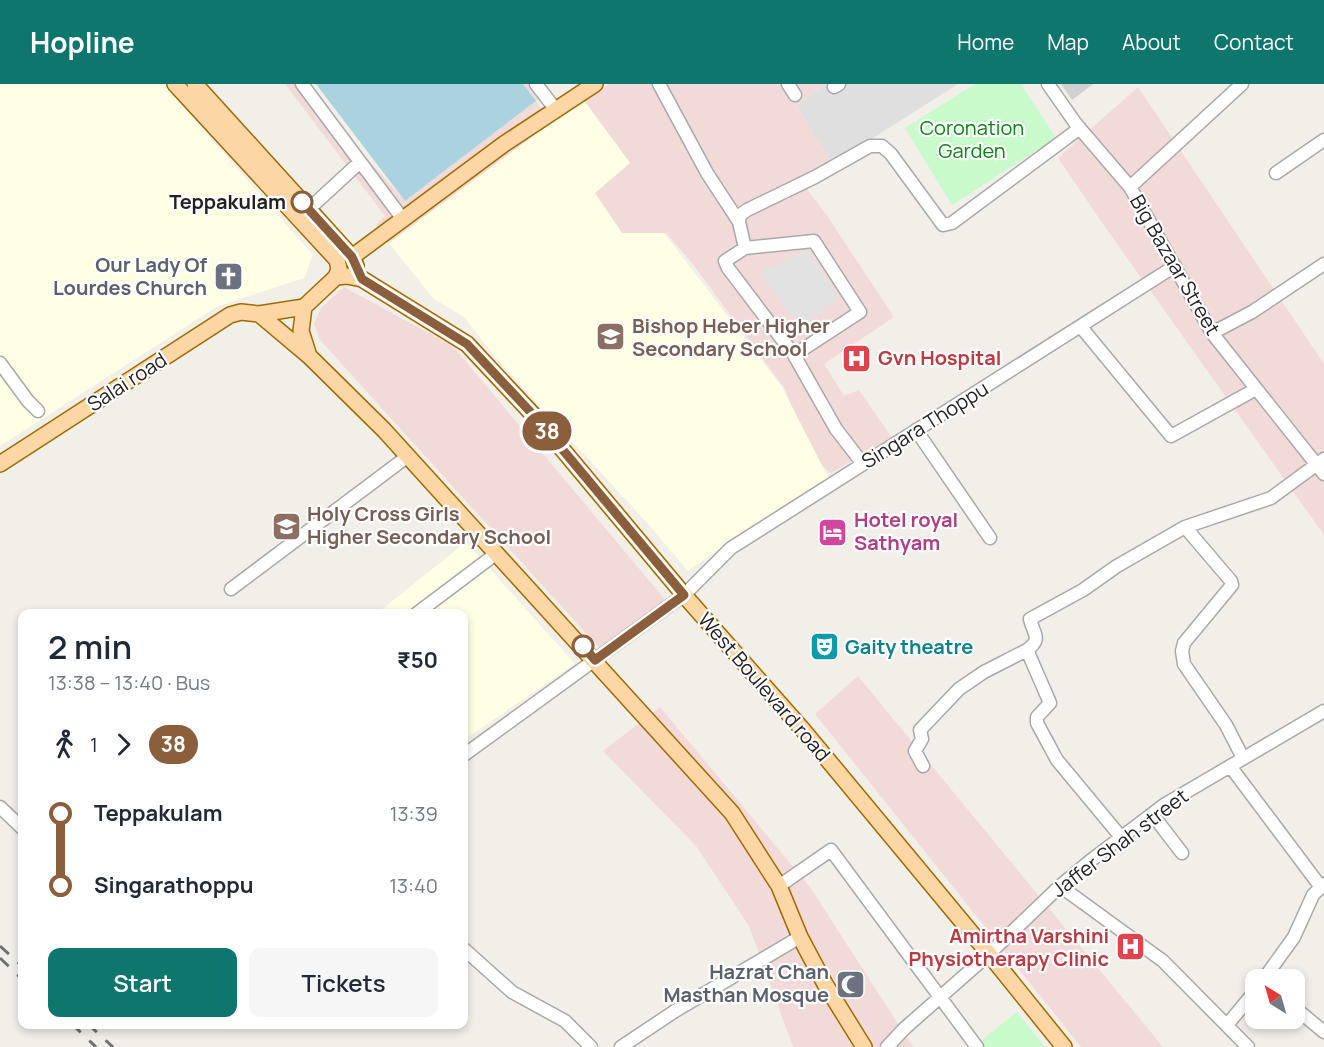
<!DOCTYPE html>
<html lang="en">
<head>
<meta charset="utf-8">
<style>
  body { margin:0; font-family:Manrope,sans-serif; background:#f6f6f7; color:#1f2937; height:100vh; display:flex; flex-direction:column; font-size:22px; white-space:nowrap }
  * { box-sizing:border-box; margin:0 }
  p { font-size:20px; color:#747a83 }
  .icon { flex:none; width:33px; height:33px; fill:none; stroke:currentColor; stroke-width:2; stroke-linecap:round; stroke-linejoin:round }
  .map { position:relative; flex:1; overflow:hidden }
  .details { position:absolute; left:18px; top:525px; width:450px; height:420px; display:flex; flex-direction:column; background:#fff; border-radius:12px; box-shadow:0 3px 9px #0003 }
  .details>* { flex:none }
  .badge { padding:0 12px; border-radius:20px; font-size:21px; line-height:39px }
  .needle { width:39px; rotate:323deg }
  .tools { position:absolute; left:1245px; top:885px; display:grid; gap:12px }
  .tools a { display:grid; place-items:center; width:60px; height:60px; border-radius:12px; background:#fff; box-shadow:0 3px 9px #0003; font-size:30px }
  .map>.badge { position:absolute; translate:-50% -50%; box-shadow:0 0 0 3px #fff }
  .legs { display:flex; align-items:center; gap:9px; height:66px; padding:0 30px; font-size:20px }
  .legs p { margin-inline-start:auto }
  .headline { display:flex; align-items:center; justify-content:space-between; height:102px; padding:0 30px }
  h1 { font-size:33px; font-weight:600; line-height:45px }
  .cta { display:flex; gap:12px; margin-top:auto; padding:12px 30px }
  .cta a { flex:1; height:69px; border-radius:12px; background:#0f766e; color:#fff; font-size:24px; font-weight:600; line-height:69px; text-align:center }
  .cta a+a { background:#f6f6f7; color:#1f2937 }
  ul { padding:0 30px; list-style:none }
  li { display:flex; align-items:center; gap:21px; height:72px; font-size:22px }
  li i { display:grid; place-items:center; width:9px; height:100%; margin:0 8px; background:currentColor }
  li i::after { content:''; width:15px; height:15px; margin:-8px; border:4px solid; border-radius:50%; background:#fff }
  li p { margin-inline-start:auto }
  li:first-child i { background:linear-gradient(#0000 50%,currentColor 0) }
  li:last-child i { background:linear-gradient(currentColor 50%,#0000 0) }
  header { display:flex; align-items:center; gap:36px; box-sizing:border-box; height:84px; padding:0 30px; background:#0f766e; color:#fff }
  header strong { font-size:28px }
  nav { display:flex; gap:33px; margin-inline-start:auto; font-size:21px }
  .map>svg:first-child { display:block }
</style>
</head>
<body>
<header>
<strong>Hopline</strong>
<nav><a>Home</a><a>Map</a><a>About</a><a>Contact</a></nav>
</header>
<div class="map">
<svg width="1324" height="963" viewBox="0 0 1324 963">
  <rect width="100%" height="100%" fill="#f2efe9"/>
  <!-- residential -->
  <path fill="#e0dfdf" d="M827,0h131l-126,80 -36,-59z"/>
  <!-- commercial -->
  <path fill="#f2dad9" d="M285,0h15l105,117 131,-100 -13,-17h19l6,8 -12,9 15,22 -162,120 -13,-18 9,-9z
    M609,0h218l-31,21 36,59 -30,19 24,31 68,103 -70,47 20,32 15,-6 33,48 -61,35 -20,-17 -26,-67 -93,-126 -26,-30h-44l-28,-40 36,-30 -47,-64z
    M1138,3l186,277v171l-221,-311 -45,-66z
    M344,203l109,59 214,256 -65,49 -282,-311 -6,-16 7,-16z
    M858,592l305,371h-82l-266,-333z
    M660,623l150,180 103,160h-120l-44,-121 -53,-80 -93,-95z"/>
  <!-- education -->
  <path fill="#ffffe5" d="M0,0h163l150,171 -9,23 -86,28 -218,140z
    M583,15l47,64 -35,30 27,40h42l118,154 48,94 -90,53 -52,37 -40,-47 -153,-167 -31,-40 -30,-18 -45,-56z
    M466,458l109,122 -111,76v-126h-88z"/>
  <!-- religious -->
  <path fill="#d0d0d0" d="M1061,0h32l-21,16z"/>
  <!-- park -->
  <path fill="#c8facc" d="M975,0h46l35,54 -104,67 -47,-77z
    M1017,928l28,35h-64l-3,-4z"/>
  <!-- parking -->
  <path fill="#e2e2e2" d="M808,165l31,49 -38,30 -42,-55z"/>
  <!-- water -->
  <path fill="#aad3df" d="M316,0h207l13,17 -131,100z"/>
  <g fill="none" stroke-linecap="round" stroke-linejoin="round">
    <defs>
      <path id="minor" d="M302,0l100,134
        M536,0l20,26
        M659,0l48,89 32,49 6,26 -20,13 3,7 66,87 42,74 27,35
        M788,0l7,11
        M1048,0l28,40 54,63 82,146 112,141
        M834,3l5,-3
        M1276,89l48,-33
        M1130,103l112,-103
        M309,125l51,-47
        M739,138l1,-7 7,-5 68,-33 55,-31h12l9,8 52,71 9,-2 128,-95
        M745,164l69,-7 46,71 -66,43
        M1081,243l90,109 85,-47
        M1212,249l40,-21 72,-48
        M0,279l28,38 10,10
        M916,346l74,108
        M1185,443l46,54 1,4 -48,58 -2,8 2,13 42,61 17,33
        M231,505l177,-133
        M416,530l81,-61
        M464,671l220,-160 47,-47 444,-282
        M923,682l-8,-15 7,-12 -2,-9 39,-41 25,-17 43,-22
        M1230,682l90,120
        M0,723l22,21
        M1152,730l30,39
        M1121,753l-64,-77 -20,-37v-6l13,-14 -23,-53c16,-12 6,-16 3,-31l53,-29 34,-24 68,-39 86,-29 53,-39
        M779,802l52,-36 146,197
        M1060,802l103,75 85,86
        M464,865l48,43 53,29 26,26
        M1263,896l31,-43 19,-42 11,-11
        M1294,923l30,25
        M1227,941l29,-35
        M621,963l54,-36 125,-74
        M887,963l18,-19 84,-74 71,-68 30,-25 74,-56 160,-94"/>
      <path id="major" d="M195,0l157,173 4,9
        M352,173l152,-113 91,-60
        M336,193l11,-1 15,3 105,65 70,75 147,176 119,135 186,224 75,93
        M304,223l-3,24 8,25
        M259,230l50,42 75,74 348,383 47,73 21,51 25,47 39,63
        M0,380l230,-149 11,-3 18,2 45,-7 32,-30 3,-8 -2,-9 -162,-176"/>
    </defs>
    <!-- minor casing -->
    <use href="#minor" stroke="#a9a9a9" stroke-width="15"/>
    <!-- major casing -->
    <use href="#major" stroke="#a06b00" stroke-width="18"/>
    <!-- minor -->
    <use href="#minor" stroke="#fff" stroke-width="12"/>
    <!-- major -->
    <use href="#major" stroke="#fcd6a4" stroke-width="15"/>
    <!-- rail -->
    <path stroke="#707070" stroke-width="3" stroke-dasharray="12 12" stroke-linecap="butt" d="M0,862l22,20
      M0,874l22,21
      M72,940l24,23
      M88,940l25,23"/>
  </g>
  <g fill="none" stroke-linecap="round" stroke-linejoin="round">
    <defs>
      <path id="line-1" d="M302,118l50,55 10,22 105,65 70,75 147,176 -89,65 -12,-14"/>
    </defs>
    <!-- line-1 casing -->
    <use href="#line-1" stroke="#fff" stroke-width="14"/>
    <!-- line-1 -->
    <use href="#line-1" stroke="#8b5e3c" stroke-width="9"/>
  </g>
  <!-- icons -->
  <defs>
    <symbol id="church-square" viewBox="-11 -11 22 22"><rect x="-9" y="-9" width="18" height="18" rx="4" fill="#6b7280" stroke="#fff"/><path d="M-1.2-6h2.4v3.5h3.3v2.4h-3.3V6h-2.4V-.1h-3.3v-2.4h3.3Z" fill="#fff"/></symbol>
    <symbol id="school-square" viewBox="-11 -11 22 22"><rect x="-9" y="-9" width="18" height="18" rx="4" fill="#8d6e63" stroke="#fff"/><path d="M0-5L7-2L0 1L-7-2ZM-4 1L0 2.5L4 1V4Q0 6-4 4Z" fill="#fff"/></symbol>
    <symbol id="hospital-square" viewBox="-11 -11 22 22"><rect x="-9" y="-9" width="18" height="18" rx="4" fill="#e0444e" stroke="#fff"/><path d="M-5-5h3v3.5h4V-5h3V5h-3V1.5h-4V5h-3Z" fill="#fff"/></symbol>
    <symbol id="hotel-square" viewBox="-11 -11 22 22"><rect x="-9" y="-9" width="18" height="18" rx="4" fill="#d1479c" stroke="#fff"/><path d="M-6-4.5h1.5V1H6V5H4.5V3h-9V5H-6ZM-4 0a1.8 1.8 0 1 1 3.6 0ZM.5 0V-2.5h3Q6-2.5 6 0Z" fill="#fff"/></symbol>
    <symbol id="theatre-square" viewBox="-11 -11 22 22"><rect x="-9" y="-9" width="18" height="18" rx="4" fill="#0f9aa8" stroke="#fff"/><path d="M-5-5.5Q0-4 5-5.5V0Q5 5 0 6Q-5 5-5 0ZM-3.3-2.5H-1v1.5H-3.3ZM1-2.5H3.3v1.5H1ZM-2.8 1Q0 5.5 2.8 1Z" fill="#fff"/></symbol>
    <symbol id="mosque-square" viewBox="-11 -11 22 22"><rect x="-9" y="-9" width="18" height="18" rx="4" fill="#6b7280" stroke="#fff"/><path d="M3.5-4.9A6 6 0 1 0 3.5 4.9A5 5 0 1 1 3.5-4.9Z" fill="#fff"/></symbol>
  </defs>
  <g fill-rule="evenodd">
    <use href="#church-square" x="212" y="176" width="33" height="33"/>
    <use href="#school-square" x="594" y="236" width="33" height="33"/>
    <use href="#hospital-square" x="840" y="258" width="33" height="33"/>
    <use href="#school-square" x="270" y="426" width="33" height="33"/>
    <use href="#hotel-square" x="816" y="432" width="33" height="33"/>
    <use href="#theatre-square" x="808" y="546" width="33" height="33"/>
    <use href="#hospital-square" x="1114" y="846" width="33" height="33"/>
    <use href="#mosque-square" x="834" y="884" width="33" height="33"/>
  </g>
  <!-- markers -->
  <g fill="#fff" stroke="#8b5e3c" stroke-width="3">
    <circle cx="302" cy="118" r="10"/>
    <circle cx="583" cy="562" r="10"/>
  </g>
  <g text-anchor="middle" stroke-width="4.5" stroke-linejoin="round" paint-order="stroke">
    <!-- park labels -->
    <g font-size="20" fill="#0c8416" stroke="#fff">
      <text x="972" y="51">Coronation<tspan x="972" dy="23">Garden</tspan></text>
    </g>
    <!-- stop labels -->
    <g font-size="20" font-weight="bold" fill="#222" stroke="#fff" text-anchor="end">
      <text x="286" y="125">Teppakulam</text>
    </g>
    <!-- worship labels -->
    <g font-size="20" font-weight="bold" fill="#5b616d" stroke="#fff" text-anchor="end">
      <text x="207" y="188">Our Lady Of<tspan x="207" dy="23">Lourdes Church</tspan></text>
      <text x="829" y="895">Hazrat Chan<tspan x="829" dy="23">Masthan Mosque</tspan></text>
    </g>
    <!-- street labels -->
    <g font-size="20" fill="#222" stroke="#fff">
      <text transform="translate(1175 181) rotate(60)" y="7">Big Bazaar Street</text>
      <text transform="translate(127 298) rotate(-33)" y="7">Salai road</text>
      <text transform="translate(925 341) rotate(-32)" y="7">Singara Thoppu</text>
      <text transform="translate(764 603) rotate(49)" y="7">West Boulevard road</text>
      <text transform="translate(1120 759) rotate(-37)" y="7">Jaffer Shah street</text>
    </g>
    <!-- education labels -->
    <g font-size="20" font-weight="bold" fill="#785e54" stroke="#fff" text-anchor="start">
      <text x="632" y="249">Bishop Heber Higher<tspan x="632" dy="23">Secondary School</tspan></text>
      <text x="307" y="437">Holy Cross Girls<tspan x="307" dy="23">Higher Secondary School</tspan></text>
    </g>
    <!-- health labels -->
    <g font-size="20" font-weight="bold" fill="#be3a42" stroke="#fff" text-anchor="start">
      <text x="878" y="281">Gvn Hospital</text>
      <text x="1109" y="859" text-anchor="end">Amirtha Varshini<tspan x="1109" dy="23">Physiotherapy Clinic</tspan></text>
    </g>
    <!-- hotel labels -->
    <g font-size="20" font-weight="bold" fill="#b23c85" stroke="#fff" text-anchor="start">
      <text x="854" y="443">Hotel royal<tspan x="854" dy="23">Sathyam</tspan></text>
    </g>
    <!-- culture labels -->
    <g font-size="20" font-weight="bold" fill="#0d838f" stroke="#fff" text-anchor="start">
      <text x="845" y="570">Gaity theatre</text>
    </g>
  </g>
</svg>
<div class="tools">
<a><svg class="needle" viewBox="-14 -14 28 28"><path d="M0-13l5 13h-10z" fill="#e53935"/><path d="M0 13l5-13h-10z" fill="#747a83"/></svg></a>
</div>
<b class="badge" style="left:547px;top:347px;background:#8b5e3c;color:#fff">38</b>
<section class="details">
<div class="headline"><div><h1>2 min</h1><p>13:38 – 13:40 · Bus</p></div><b>₹50</b></div>
<div class="legs"><svg class="icon" aria-label="walk" viewBox="0 0 24 24"><circle cx="13" cy="4" r="2"/><path d="M13 8l-2 6 4 7M11 14l-3 7M7 12l3-4h3l4 4"/></svg>1<svg class="icon" aria-label="forward" viewBox="0 0 24 24"><path d="M9 5l7 7-7 7"/></svg><b class="badge" style="background:#8b5e3c;color:#fff">38</b></div>
<ul>
<li><i style="color:#8b5e3c"></i><b>Teppakulam</b><p>13:39</p></li>
<li><i style="color:#8b5e3c"></i><b>Singarathoppu</b><p>13:40</p></li>
</ul>
<div class="cta"><a>Start</a><a>Tickets</a></div>
</section>
</div>
</body>
</html>
